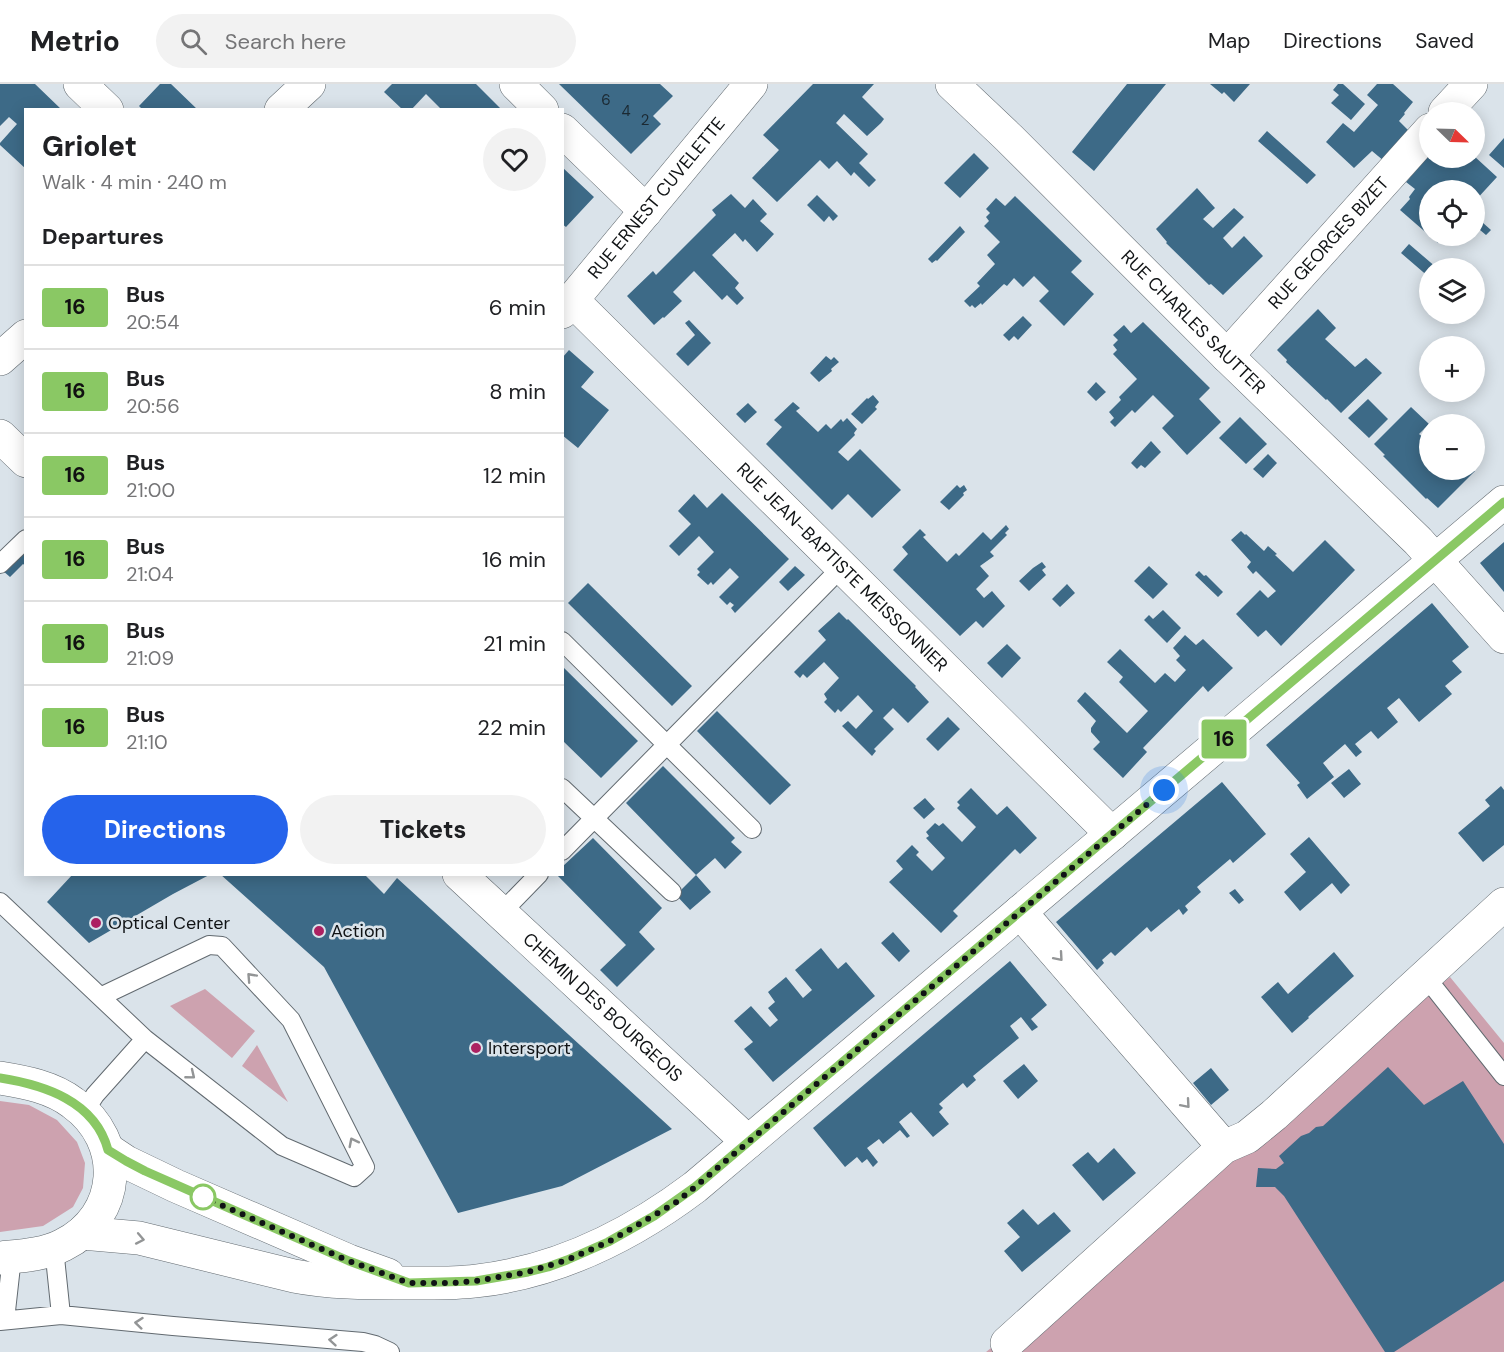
<!DOCTYPE html>
<html lang="en">
<head>
<meta charset="utf-8">
<style>
  body { margin:0; font-family:"DM Sans",sans-serif; background:#f2f2f2; color:#202124; height:100vh; display:flex; flex-direction:column; font-size:22px; white-space:nowrap }
  * { box-sizing:border-box; margin:0 }
  p { font-size:20px; color:#757577 }
  .icon { flex:none; width:33px; height:33px; fill:none; stroke:currentColor; stroke-width:2; stroke-linecap:round; stroke-linejoin:round }
  .map { position:relative; flex:1; overflow:hidden }
  .details { position:absolute; left:24px; top:24px; width:540px; height:768px; display:flex; flex-direction:column; background:#fff; border-radius:0px; box-shadow:0 3px 15px #0003 }
  .details>* { flex:none }
  .badge { padding:0 12px; border-radius:4px; font-size:21px; line-height:39px }
  .needle { width:39px; rotate:113deg }
  .buttons { position:absolute; left:1419px; top:18px; display:grid; gap:12px }
  .buttons a { display:grid; place-items:center; width:66px; height:66px; border-radius:50%; background:#fff; box-shadow:0 3px 15px #0003; font-size:30px }
  .you { position:absolute; width:30px; height:30px; margin:-15px; border:4px solid #fff; border-radius:50%; background:#1a73e8; box-shadow:0 0 0 9px #1a73e833 }
  .map>.badge { position:absolute; translate:-50% -50%; box-shadow:0 0 0 3px #fff }
  h2 { padding:0 18px; font-size:22px; line-height:54px }
  .round { display:grid; place-items:center; flex:none; width:63px; height:63px; border-radius:32px; background:#f2f2f2 }
  .headline { display:flex; align-items:center; justify-content:space-between; height:102px; padding:0 18px }
  h1 { font-size:28px; font-weight:800; line-height:45px }
  .action { display:flex; gap:12px; margin-top:auto; padding:12px 18px }
  .action a { flex:1; height:69px; border-radius:36px; background:#2563eb; color:#fff; font-size:24px; font-weight:800; line-height:69px; text-align:center }
  .action a+a { background:#f2f2f2; color:#202124 }
  ul { padding:0; list-style:none }
  li { display:flex; align-items:center; gap:18px; height:84px; padding:0 18px; border-top:2px solid #e0e0e0 }
  li div { flex:1 }
  li b { display:block; font-size:22px }
  li em { font-style:normal }
  li .badge { min-width:66px; font-weight:700; text-align:center }
  header { display:flex; align-items:center; gap:36px; box-sizing:border-box; height:84px; padding:0 30px; background:#fff; border-bottom:2px solid #e0e0e0 }
  header strong { font-size:28px }
  nav { display:flex; gap:33px; margin-inline-start:auto; font-size:21px }
  .search { width:420px; height:54px; background:#f2f2f2; display:flex; align-items:center; gap:15px; box-sizing:border-box; padding:0 21px; border-radius:33px; color:#757577; font-size:22px }
  .map>svg:first-child { display:block }
</style>
</head>
<body>
<header>
<strong>Metrio</strong>
<div class="search"><svg class="icon" aria-label="search" viewBox="0 0 24 24"><circle cx="10" cy="10" r="6"/><path d="M15 15l6 6"/></svg>Search here</div>
<nav><a>Map</a><a>Directions</a><a>Saved</a></nav>
</header>
<div class="map">
<svg width="1504" height="1268" viewBox="0 0 1504 1268">
  <rect width="100%" height="100%" fill="#dae3ea"/>
  <!-- green -->
  <path fill="#cda2af" d="M1450,893l54,66v309h-518z
    M205,905l50,42 -23,27 -62,-52z
    M257,961l31,57 -46,-36z
    M0,1017l29,4 28,15 20,22 8,21 -2,25 -10,19 -30,19 -43,6z"/>
  <!-- building -->
  <path fill="#3d6a87" d="M0,0h35l27,26h-36v59l-26,-24v-2l17,-19 -8,-7 -9,9z
    M160,0h11l27,26h-55l-4,-4z
    M392,0h84l26,26h-60l-16,-16 -15,16h-8l-19,-18z
    M559,0h101l13,12 -20,20 8,8 -30,30z
    M813,0h61l-12,13 22,22 -3,4 -14,13 -23,-22 -8,9 32,31 -9,9 17,17 -7,7 -15,-15 -3,4 -14,-15 -8,8 -9,-9 -43,42 -25,-24 27,-28 -16,-15z
    M1127,0h39l-72,87 -22,-19z
    M1210,0h40l-16,18 -10,-10 -2,2z
    M1338,0h5l22,20 -14,16 -20,-17 8,-8 -6,-5z
    M1377,0h16l20,18 -9,11 1,1 -6,7 11,11 -26,29 -12,-10 -18,17 -28,-26 17,-19 11,9 24,-27 -11,-10z
    M1267,47l49,44 -9,9 -49,-43z
    M1504,54v30l-15,-13z
    M974,69l15,15 -29,30 -16,-15z
    M1430,70v4h9l3,2 2,-2h30v-2l23,21 -23,25v-12h-44v46h15l-7,7 -38,-33 10,-11 -1,-2 6,-8 -9,-7z
    M562,83l32,30 -28,30 -4,-3z
    M1197,104l18,20 -12,11 10,9 21,-20 10,9 -21,21 9,10 12,-12 19,20 -40,39 -12,-11 -2,1 -43,-42 1,-1 -11,-13z
    M731,110l14,14 8,-9 14,15 -7,7 14,13 -17,18 -12,-13 -2,3 -8,-9 -23,22 27,28 -4,5 9,10 -7,7 -10,-10 -5,5 -28,-29 -21,21 9,9 -18,17 -1,-1 -9,8 -27,-29 26,-25 3,4 60,-60 -4,-5z
    M817,111l21,21 -5,5 -4,-5 -5,6 -17,-17z
    M1015,112l67,65 -11,11 23,22 -30,32 -25,-25 10,-10 -15,-15 -11,11 -9,-9 -7,8 -3,-2 -22,21 -1,-2 -6,5 -3,-3 -2,2 -6,-6 16,-15 -3,-3 18,-19 -8,-9 13,-13 -16,-16 5,-5 -3,-4 4,-4 -4,-4 10,-11 9,8z
    M1474,131l17,15 -5,5 -12,-10z
    M960,142l5,6 -28,29 -1,-1 -4,3 -4,-4z
    M1409,160l28,24h-7v10l-29,-25z
    M1318,225l18,19 -11,11 30,28 11,-9 16,15 -41,40 -14,-14 -1,1 -40,-38 1,-2 -10,-10z
    M1023,232l9,9 -14,15 -4,-4 -5,5 -6,-6z
    M689,236l22,23 -23,23 -12,-12 19,-19 -10,-12z
    M1143,238l67,66 -11,11 22,23 -34,33 -25,-27 12,-12 -21,-21 -18,18 -3,-3 -17,17 -5,-5 4,-4 -5,-6 12,-12 -2,-3 18,-18 -24,-25 4,-4 -4,-5 5,-5 -5,-5 11,-10 7,8z
    M569,266l25,22 -13,15 28,23 -31,38 -16,-13v-77z
    M826,272l5,4 3,-3 5,5 -8,7 1,2 -13,11 -9,-9z
    M1096,298l10,10 -10,9 -9,-9z
    M873,311l6,7 -4,5 2,2 -15,15 -11,-10 16,-16 1,1z
    M1368,315l20,20 -19,19 -21,-20z
    M793,318l7,6 -4,3 22,21 8,-8 5,5 10,-10 2,3 4,-4 10,11 -3,4 1,2 -17,17 10,9 12,-12 41,41 -29,28 -24,-24 -16,16 -66,-66 16,-17 -8,-7z
    M748,319l9,9 -12,11 -9,-9z
    M1411,323l18,17 -10,10 11,9v27h44l1,1 -37,37 -11,-10 -1,1 -43,-43 2,-1 -11,-11z
    M1457,331l8,8 -18,1 4,-3z
    M1240,333l27,27 -21,20 -27,-26z
    M1151,357l10,11 -16,16 -4,-3 -4,4 -6,-6z
    M1268,370l9,9 -14,15 -10,-9z
    M957,401l3,3 4,-3 3,5 -4,3 1,2 -15,15 -9,-8z
    M722,409l67,66 -54,54 -4,-5 3,-3 -4,-3 -3,3 -8,-8 20,-20 -9,-9 -17,17 -2,-3 -3,3 -11,-10 3,-3 -3,-3 17,-17 -15,-16 -20,20 -10,-10 22,-22 -13,-13 16,-17 13,14z
    M1006,441l3,4 -4,4 2,2 -17,17 4,4 -14,10 9,10 -13,13 8,9 8,-7 13,15 -22,22 -7,-7 -16,15 -67,-66 15,-16 -6,-7 18,-18 6,6 -3,2 24,25 9,-9 3,3 24,-24 8,8z
    M1241,447l4,4 1,-1 18,17 4,-5 9,8 -2,1 18,17 32,-32 30,30 -74,76 -15,-16 -8,7 -22,-23 24,-24 8,8 8,-7 -20,-20 -3,3 -6,-7 4,-5 -20,-22z
    M1504,458v50l-24,-29z
    M26,463v19l-3,-2 -13,13 -8,-7z
    M1042,478l4,5 -4,3 4,5 -17,16 -10,-10 14,-13z
    M795,482l10,9 -17,16 -9,-9z
    M1149,482l19,18 -15,15 -19,-18z
    M1199,487l5,5 2,-1 17,17 -5,5 -23,-22z
    M588,499l104,103 -20,20 -104,-103z
    M1067,500l8,9 -15,14 -8,-8z
    M1432,519l37,44 -17,14 10,11 -17,14 7,8 -33,28 -20,-24 -12,10 11,14 -20,17 -7,-8 -16,13 7,8 -6,5 -11,-13 -22,19 11,14 -27,22 -10,-14 3,-2 -34,-38z
    M1163,526l18,18 -14,15 -23,-23 5,-5 4,4z
    M839,528l8,8 1,-1 68,67 -1,1 14,15 -21,21 -15,-15 -10,10 11,11 -20,20 2,2 -4,5 -30,-30 6,-5 8,8 17,-18 -15,-16 -17,17 -3,-3 -3,4 -11,-11 3,-3 -3,-5 15,-16 -15,-16 -17,16 -4,-4 -3,4 -6,-6 32,-32 -8,-9z
    M1185,551l11,10 7,-6 30,29 -25,24 -5,-6 -60,62 4,4 -24,26 -30,-29 7,-7 -9,-10v-4l5,-7 -19,-20 8,-9 42,41 21,-22 -29,-29 4,-5 -16,-15 13,-13 35,34 10,-10 10,9 11,-12 -10,-10 4,-4 -7,-8z
    M1007,560l14,14 -19,20 -15,-15z
    M562,582l76,75 -37,37 -39,-38z
    M717,627l74,74 -21,20 -73,-74z
    M948,633l12,12 -22,22 -12,-12z
    M663,682l72,72 -4,4 11,10 -17,17 -10,-11 -19,17 15,17 -21,18 -14,-15 20,-20 -70,-72z
    M1349,685l12,15 -17,14 -13,-15z
    M1222,698l44,52 -33,29 -3,-4 -33,28 4,5 -16,14 3,4 -5,5 -4,-6 -28,23 -4,-5 -32,29 -4,-4 -9,8 2,3 -7,7 -41,-48z
    M1501,702l3,4v55l-21,17 -25,-29 32,-27 -5,-6z
    M971,704l26,27 10,-9 30,32 -17,16 -5,-5 -62,62 5,5 -17,17 -52,-51 14,-13 -7,-8 16,-16 7,7 -3,3 16,16 13,-13 -19,-20 3,-2 -3,-4 9,-9 4,3 4,-3 19,19 14,-15 -19,-19 3,-3 -3,-3z
    M925,714l10,11 -11,10 -11,-11z
    M1309,753l41,48 -9,9 -9,-11 -32,28 -16,-19 22,-20 -16,-18z
    M593,754l69,70 -23,24 16,17 -38,38 -17,-17 26,-25 -70,-71h6v-7z
    M73,790h138l-38,20 -84,49 -42,-41z
    M220,790h144l20,20 13,-16 275,251 -110,57 -104,27 -134,-246z
    M1235,805l9,11 -5,4 -10,-11z
    M893,848l17,19 -11,11 -18,-19z
    M821,864l17,21 8,-7 29,34 -102,86 -29,-33 9,-7 -19,-21 17,-15 19,21 8,-7 -10,-12 7,-6 -7,-10 18,-15 17,21 9,-8 -17,-20z
    M1334,868l20,24 -46,41 1,1 -17,15 -31,-36 17,-15 10,12z
    M1010,877l37,44 -16,14 7,8 -6,4 -11,-14 -11,9 9,12 -46,38 3,4 -9,8 -4,-5 -24,21 4,4 -4,4 10,12 -16,13 -22,-25 -12,10 11,14 -3,2 -7,-8 -17,14 -4,-5 -12,9 11,14 -5,5 -6,-8 -5,4 -5,-6 -12,10 -32,-39z
    M1024,980l14,17 -20,18 -15,-18z
    M1388,983l36,38 39,-24 41,63v137l-110,71h-9l-101,-156 -9,-9h-19l2,-19 18,1 8,-6 -5,-7 22,-20 8,-3 7,-6 7,-1z
    M1211,984l18,22 -18,15 -18,-22z
    M1114,1064l22,25 -33,28 -31,-36 16,-13 10,11z
    M1023,1125l15,16 16,-13 17,19 -49,41 -18,-21 16,-14 -13,-14z"/>
  <g fill="none" stroke-linecap="round" stroke-linejoin="round">
    <defs>
      <path id="service" d="M0,480l26,-25
        M562,557l190,188
        M562,704l110,104
        M562,767l280,-284
        M0,818l145,137 -50,56 -11,17
        M501,829l38,-39
        M1425,892l79,100
        M102,912l107,-51 13,1 69,74 74,147 -11,10 -72,-31 -137,-107
        M54,1164l7,67 112,11 190,16 12,3 15,7
        M5,1236l7,-63
        M0,1237l61,-6"/>
      <g id="minor">
        <path d="M80,0l27,26"/>
        <path d="M516,0l26,26"/>
        <path id="s1" d="M952,0l57,54 218,218 191,185 86,96"/>
        <path d="M281,26l28,-26"/>
        <path d="M1445,28l26,-28"/>
        <path d="M562,46l84,81"/>
        <path id="s2" d="M572,216l540,534"/>
        <path id="s3" d="M562,228l189,-228"/>
        <path id="s4" d="M1227,272l203,-226"/>
        <path d="M0,275l26,-23"/>
        <path d="M0,352l26,25"/>
        <path id="s5" d="M459,790l289,268"/>
        <path d="M1020,828l204,235"/>
        <path d="M0,994c25,4 52,9 73,25 53,38 49,113 -10,142 -19,10 -43,11 -63,13"/>
        <path d="M108,1066l18,12 50,24 173,75 39,14"/>
        <path d="M82,1149l57,5 155,38c36,7 72,7 109,7 24,0 49,1 73,-2 81,-9 154,-45 219,-94l809,-685"/>
        <path d="M1007,1259l217,-196 23,-10 27,-22 230,-211"/>
      </g>
    </defs>
    <!-- service casing -->
    <use href="#service" stroke="#626a70" stroke-width="20"/>
    <!-- minor casing -->
    <use href="#minor" stroke="#626a70" stroke-width="34"/>
    <!-- service -->
    <use href="#service" stroke="#fff" stroke-width="18"/>
    <!-- minor -->
    <use href="#minor" stroke="#fff" stroke-width="33"/>
  </g>
  <!-- one-way arrows -->
  <defs><path id="oneway-chevron" d="M-2-3.5L2.5 0L-2 3.5" fill="none" stroke-width="1.6" stroke-linecap="round" stroke-linejoin="round" transform="scale(1.5)"/></defs>
  <g stroke="#939596">
    <use href="#oneway-chevron" transform="translate(1059 873) rotate(49)"/>
    <use href="#oneway-chevron" transform="translate(251 893) rotate(-133)"/>
    <use href="#oneway-chevron" transform="translate(191 991) rotate(39)"/>
    <use href="#oneway-chevron" transform="translate(1186 1020) rotate(49)"/>
    <use href="#oneway-chevron" transform="translate(353 1058) rotate(-117)"/>
    <use href="#oneway-chevron" transform="translate(140 1155) rotate(11)"/>
    <use href="#oneway-chevron" transform="translate(139 1239) rotate(-174)"/>
    <use href="#oneway-chevron" transform="translate(333 1256) rotate(-175)"/>
  </g>
  <g fill="none" stroke-linecap="round" stroke-linejoin="round">
    <defs>
      <path id="line" d="M0,994c44,7 95,23 108,72l18,11 19,10 204,90 60,22 67,-2 52,-9 20,-5 19,-7 41,-18 46,-26 41,-29 809,-685"/>
    </defs>
    <!-- line casing -->
    <use href="#line" stroke="#fff" stroke-width="14"/>
    <!-- line -->
    <use href="#line" stroke="#8ac864" stroke-width="9"/>
    <!-- walk -->
    <path stroke="#101315" stroke-width="6" stroke-dasharray="0 10.8" d="M203,1113l146,64 60,22h45l22,-2 52,-9 39,-12 41,-18 21,-12 46,-27 20,-16 469,-397"/>
  </g>
  <!-- markers -->
  <g fill="#ac2161" stroke="#dae3ea" stroke-width="2">
    <circle cx="96" cy="839" r="6"/>
    <circle cx="319" cy="847" r="6"/>
    <circle cx="476" cy="964" r="6"/>
  </g>
  <circle fill="#fff" stroke="#8ac864" stroke-width="3" cx="203" cy="1113" r="12"/>
  <g text-anchor="middle" stroke-width="5" stroke-linejoin="round" paint-order="stroke">
    <!-- number labels -->
    <g font-size="15" fill="#1b2932">
      <text x="606" y="21">6</text>
      <text x="626" y="32">4</text>
      <text x="645" y="41">2</text>
    </g>
    <!-- street labels -->
    <g font-size="18" fill="#101315" stroke="#dae3ea">
      <text dy="6" stroke="none"><textPath href="#s3" startOffset="148">RUE ERNEST CUVELETTE</textPath></text>
      <text dy="6" stroke="none"><textPath href="#s4" startOffset="152">RUE GEORGES BIZET</textPath></text>
      <text dy="6" stroke="none"><textPath href="#s1" startOffset="339">RUE CHARLES SAUTTER</textPath></text>
      <text dy="6" stroke="none"><textPath href="#s2" startOffset="380">RUE JEAN-BAPTISTE MEISSONNIER</textPath></text>
      <text dy="6" stroke="none"><textPath href="#s5" startOffset="196">CHEMIN DES BOURGEOIS</textPath></text>
    </g>
    <!-- poi labels -->
    <g font-size="18" fill="#101315" stroke="#dae3ea" text-anchor="start">
      <text x="108" y="845">Optical Center</text>
      <text x="331" y="853">Action</text>
      <text x="488" y="970">Intersport</text>
    </g>
  </g>
</svg>
<div class="buttons">
<a><svg class="needle" viewBox="-14 -14 28 28"><path d="M0-13l5 13h-10z" fill="#e53935"/><path d="M0 13l5-13h-10z" fill="#757577"/></svg></a>
<a><svg class="icon" aria-label="locate" viewBox="0 0 24 24"><circle cx="12" cy="12" r="6"/><path d="M12 2v4M12 18v4M2 12h4M18 12h4"/></svg></a>
<a><svg class="icon" aria-label="layers" viewBox="0 0 24 24"><path d="M12 4l9 5-9 5-9-5zM3 14l9 5 9-5"/></svg></a>
<a>+</a>
<a>−</a>
</div>
<div class="you" style="left:1164px;top:706px"></div>
<b class="badge" style="left:1224px;top:655px;background:#8ac864;color:#111">16</b>
<section class="details">
<div class="headline"><div><h1>Griolet</h1><p>Walk · 4 min · 240 m</p></div><a class="round"><svg class="icon" aria-label="heart" viewBox="0 0 24 24"><path d="M12 20l-8-8c-3-5 5-10 8-4 3-6 11-1 8 4z"/></svg></a></div>
<h2>Departures</h2>
<ul>
<li><span class="badge" style="background:#8ac864;color:#111">16</span><div><b>Bus</b><p>20:54</p></div><em>6 min</em></li>
<li><span class="badge" style="background:#8ac864;color:#111">16</span><div><b>Bus</b><p>20:56</p></div><em>8 min</em></li>
<li><span class="badge" style="background:#8ac864;color:#111">16</span><div><b>Bus</b><p>21:00</p></div><em>12 min</em></li>
<li><span class="badge" style="background:#8ac864;color:#111">16</span><div><b>Bus</b><p>21:04</p></div><em>16 min</em></li>
<li><span class="badge" style="background:#8ac864;color:#111">16</span><div><b>Bus</b><p>21:09</p></div><em>21 min</em></li>
<li><span class="badge" style="background:#8ac864;color:#111">16</span><div><b>Bus</b><p>21:10</p></div><em>22 min</em></li>
</ul>
<div class="action"><a>Directions</a><a>Tickets</a></div>
</section>
</div>
</body>
</html>
